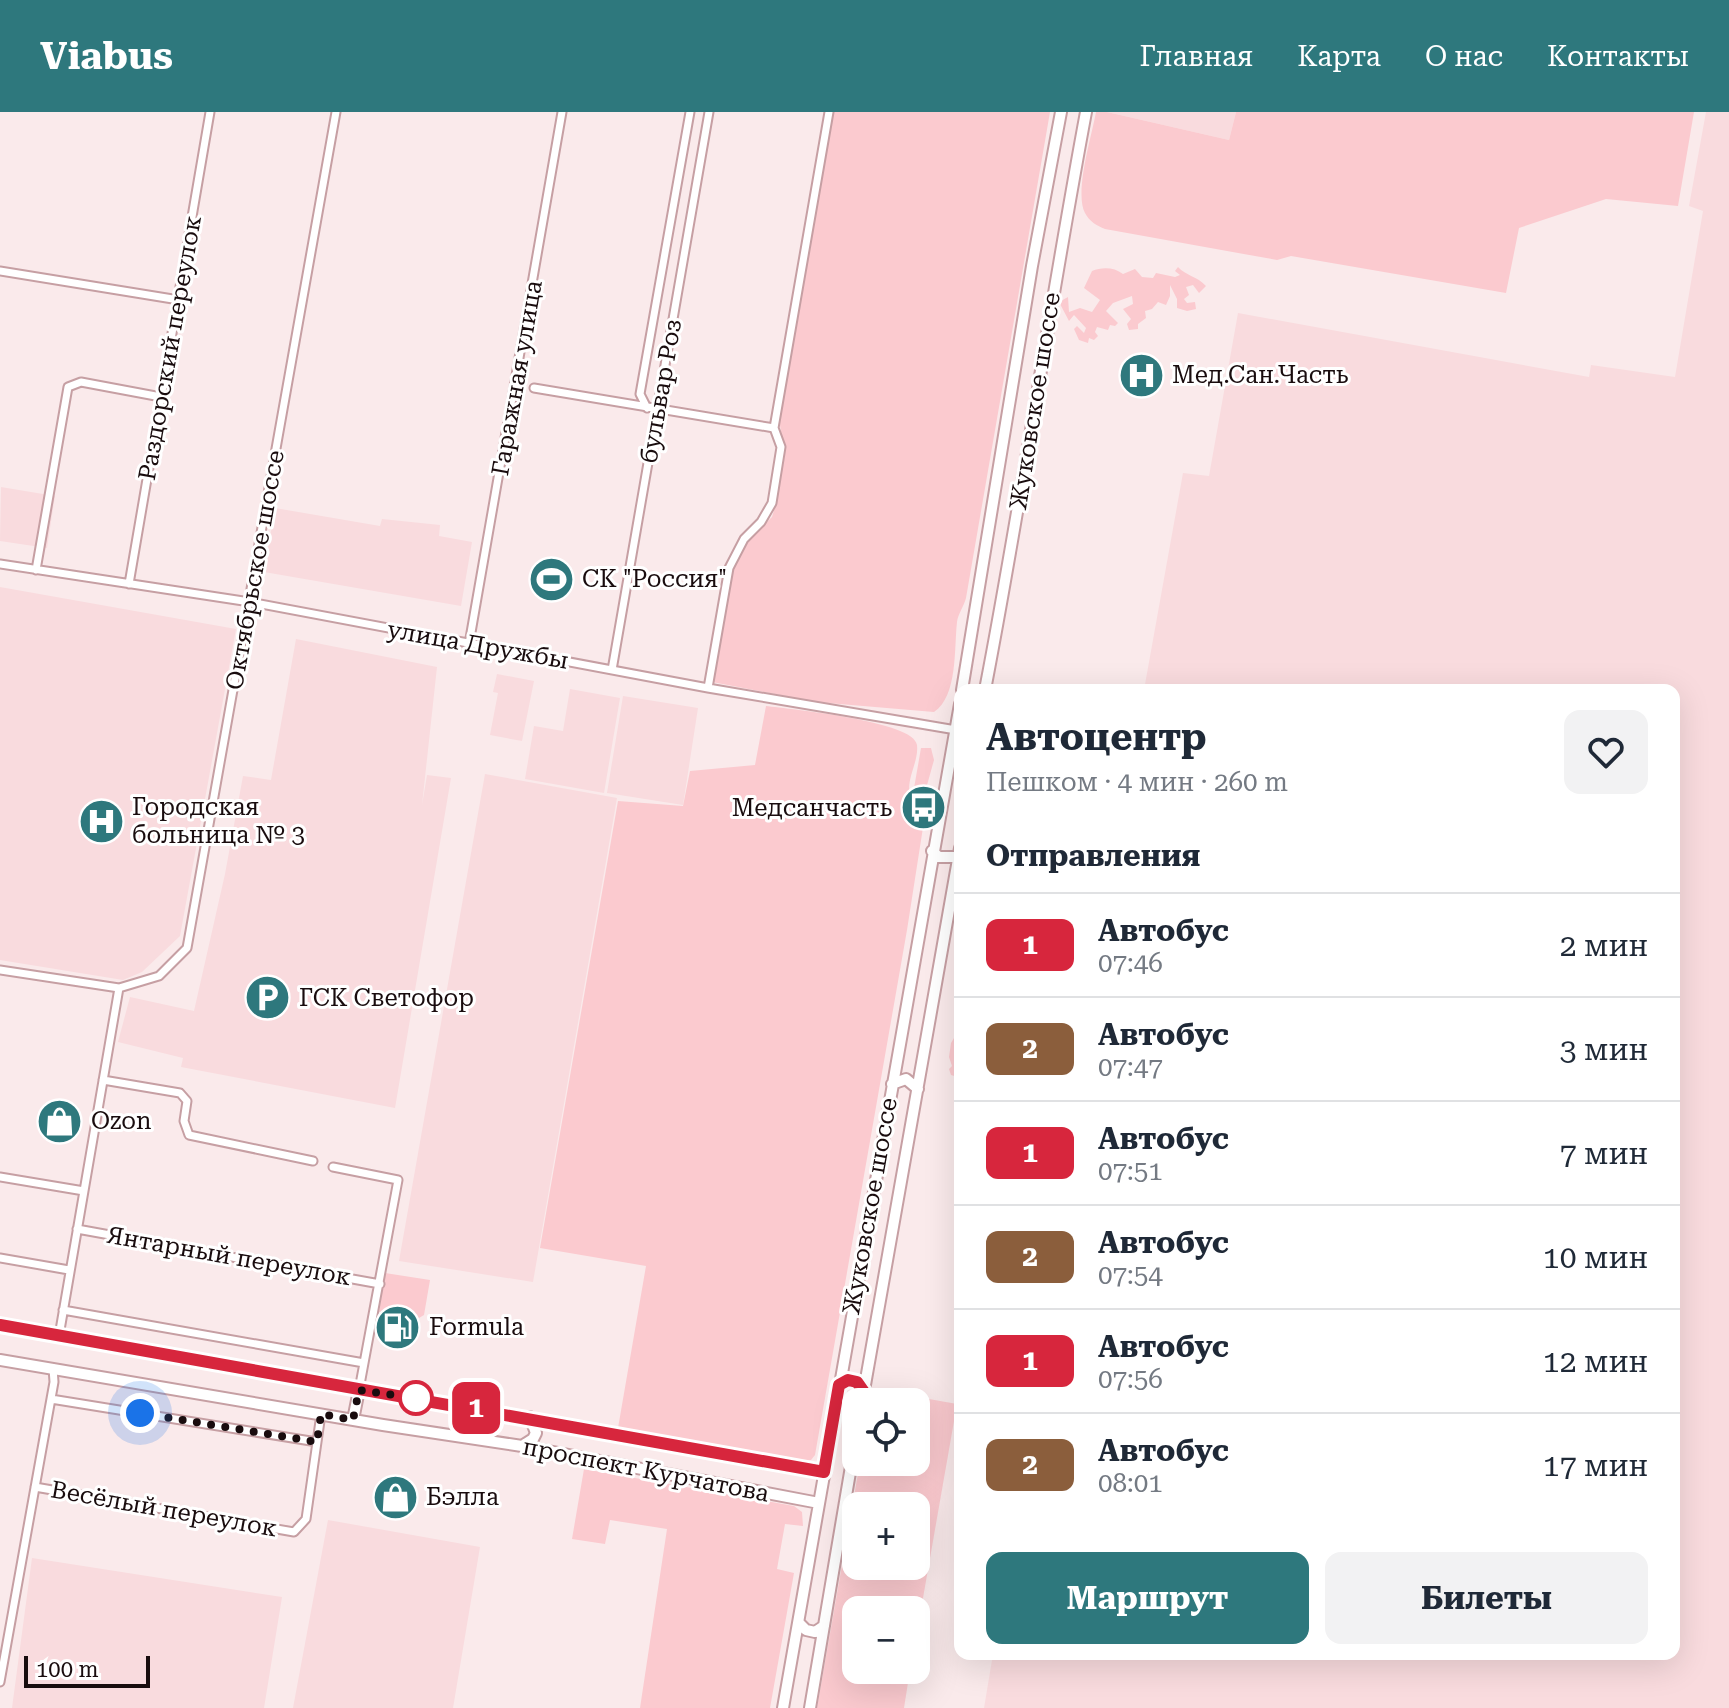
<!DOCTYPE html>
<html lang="ru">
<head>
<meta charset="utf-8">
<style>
  body { margin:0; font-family:"Roboto Serif",serif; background:#f2f2f3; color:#1f2937; height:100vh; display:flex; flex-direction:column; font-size:30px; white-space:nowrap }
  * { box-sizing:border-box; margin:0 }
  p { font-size:26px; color:#747a83 }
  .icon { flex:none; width:44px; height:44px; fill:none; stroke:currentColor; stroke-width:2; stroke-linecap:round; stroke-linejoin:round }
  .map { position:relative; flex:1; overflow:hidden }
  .details { position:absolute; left:954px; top:572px; width:726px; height:976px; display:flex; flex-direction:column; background:#fff; border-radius:16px; box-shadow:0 8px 32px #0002 }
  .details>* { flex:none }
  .badge { padding:0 16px; border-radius:12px; font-size:28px; line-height:52px }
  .tools { position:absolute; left:842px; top:1276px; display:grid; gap:16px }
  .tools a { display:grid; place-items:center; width:88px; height:88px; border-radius:16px; background:#fff; box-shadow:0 8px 32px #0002; font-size:40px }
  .scale { position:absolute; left:24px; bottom:20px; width:126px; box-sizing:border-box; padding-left:8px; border:4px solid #190c0e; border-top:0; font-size:22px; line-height:28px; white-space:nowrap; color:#190c0e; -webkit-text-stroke:6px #fff; paint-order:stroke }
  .you { position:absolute; width:40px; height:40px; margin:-20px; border:6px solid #fff; border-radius:50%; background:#1a73e8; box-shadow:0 0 0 12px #1a73e833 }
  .map>.badge { position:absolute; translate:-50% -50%; box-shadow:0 0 0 4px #fff }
  h2 { padding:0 32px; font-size:30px; line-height:72px }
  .round { display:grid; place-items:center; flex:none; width:84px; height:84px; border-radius:16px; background:#f2f2f3 }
  .overview { display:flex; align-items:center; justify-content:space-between; height:136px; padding:0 32px }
  h1 { font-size:38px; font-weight:700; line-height:60px }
  .cta { display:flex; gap:16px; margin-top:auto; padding:16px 32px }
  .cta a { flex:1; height:92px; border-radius:16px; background:#2e787d; color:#fff; font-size:32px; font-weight:700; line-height:92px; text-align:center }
  .cta a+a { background:#f2f2f3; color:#1f2937 }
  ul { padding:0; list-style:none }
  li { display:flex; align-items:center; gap:24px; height:104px; padding:0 32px; border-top:2px solid #e0e1e3 }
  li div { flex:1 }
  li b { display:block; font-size:30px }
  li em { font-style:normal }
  li .badge { min-width:88px; font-weight:700; text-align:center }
  header { display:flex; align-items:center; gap:48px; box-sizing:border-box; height:112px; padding:0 40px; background:#2e787d; color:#fff }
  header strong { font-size:38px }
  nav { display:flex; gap:44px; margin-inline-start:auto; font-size:28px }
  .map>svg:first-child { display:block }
</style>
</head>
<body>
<header>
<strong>Viabus</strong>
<nav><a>Главная</a><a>Карта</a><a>О нас</a><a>Контакты</a></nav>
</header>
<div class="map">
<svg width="1729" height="1596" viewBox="0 0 1729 1596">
  <rect width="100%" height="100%" fill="#faeaeb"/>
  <!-- built -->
  <path fill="#f9dbde" d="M1107,0h129l-7,28z
    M1706,0h23v1596h-745l9,-54h681v-964h-530l39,-217 26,3 29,-163 351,64 2,-12 84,12 28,-166 -14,-5z
    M1,375l54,9 -8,52 -47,-7z
    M275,396l105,18 2,-7 58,6 -1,11 33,6 -11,64 -197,-34z
    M0,475l236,42 -56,307 -38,36 -19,8 -123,-20z
    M296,527l141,28 -15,138 5,-30 24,3 -56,330 -214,-41 2,-9 -65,-16 12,-45 64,14 31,-137 18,-98 28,4z
    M497,562l37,7 -12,60 -32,-6 8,-42 -5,-1z
    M570,577l50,9 -16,95 -79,-14 9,-53 29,5z
    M623,584l75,12 -15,97 -76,-12z
    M485,662l132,24 -84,484 -134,-21z
    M328,1408l152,27 -27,161h-160z
    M32,1446l250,39 -18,111h-252z"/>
  <!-- green -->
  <path fill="#fbcacf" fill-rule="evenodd" d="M833,0h217l-84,486c-2,8 -8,16 -9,24 -3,27 1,74 -23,90l-118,-10 -104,-20 20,-113 12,-25 28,-27 3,-10 10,-52 -7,-41z
    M1096,0h11l122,28 7,-28h458l-16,94 -72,-7 -87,29 -13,65 -215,-37 -14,4 -172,-31c-8,-3 -16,-8 -20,-16 -11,-20 7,-78 11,-101z
    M1178,155c8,9 19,9 28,19l-7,7 -6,-8 -7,2 3,8 -5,4 3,4 8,-1 1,7 -9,2 -10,-3v-9l-7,-14v11l-4,9 -8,-3 -6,7 -7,2 1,7 -8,6v5l-9,1 -2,-6 4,-5 -8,-10 10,-5 -1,-8 -19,7 -7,8 12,12 -3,3 -5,-1 -2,5 -11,-3 -2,5 3,4 -4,4 -5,-2 -1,5 -9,-3 -5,-11 3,-3 7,7 2,-5 -12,-13 -5,6 -10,-19 9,-5 1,15 11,-4 12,4 8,-12 -16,-12 8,-17c10,-4 22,-4 31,3l12,-5 7,8 11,1 3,-5 19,4 5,-2 -5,-4z
    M766,594c23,3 149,15 151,39 2,18 -13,36 -6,54l-4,18 15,1 2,3 -17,109 -92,525 -4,5 -6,1 -187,-33 28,-162 -106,-18 78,-447 65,5 7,-35 65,-6z
    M921,636h10l3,12 -10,36 -5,2 -6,-4z
    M960,890v74l-2,1 -7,-2 -2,-6 3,-3 -3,-9 2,-14 6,-10 -2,-15z
    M385,1161l45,7 -6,35 -5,3 -40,-6z
    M873,1277l84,15 -41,234v-28h-60v60h54l-6,38h-87l43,-246h56v-60h-46zM856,1394h60v60h-60z
    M584,1357l210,37 8,6 1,14 -18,-2 -8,45 17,4 -24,135h-130l27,-179 -57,-9 -5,24 -33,-5z"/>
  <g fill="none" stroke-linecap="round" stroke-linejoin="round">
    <defs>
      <path id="street" d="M0,159l179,29
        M534,276l240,40
        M647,296l-7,-14 50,-282
        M0,452l250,38 458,86 248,42
        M36,458l32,-183 13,-5 80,15
        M129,472l81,-472
        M469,532l93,-532
        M612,558l97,-558
        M708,576l21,-120 15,-29 17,-17 11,-19 9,-56 -7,-19 55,-316
        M0,858l119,18 40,-12 28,-28 149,-836
        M103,968l77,13 7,8 -3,20 5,14 124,26
        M333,1055l65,13 -39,210
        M0,1065l84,14
        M77,1117l303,55
        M0,1146l69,12
        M63,1198l301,53
        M59,1224l60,-348
        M317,1330l4,-28
        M35,1375l259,45 12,-13 11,-77 -266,-43
        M0,1570l54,-300 -1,-14"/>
      <path id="secondary" d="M962,578l70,-424 29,-154
        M985,578c37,-192 65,-386 101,-578
        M932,739l7,6h20
        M892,972l14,-5 12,10
        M0,1213c275,50 550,96 824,147
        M0,1248l383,65 139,21 297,57
        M839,1273l9,-5 9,2 7,10
        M862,1290l98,-554
        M353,1308l6,-30
        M522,1334l11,-7 3,-6 -6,-16
        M799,1511l7,7 9,2 9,-6
        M783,1596l177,-1004
        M810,1596l46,-271"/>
    </defs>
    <!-- street casing -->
    <use href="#street" stroke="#c69fa3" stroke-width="11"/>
    <!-- secondary casing -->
    <use href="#secondary" stroke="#c69fa3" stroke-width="14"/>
    <!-- street -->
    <use href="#street" stroke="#fff" stroke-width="7"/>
    <!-- secondary -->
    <use href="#secondary" stroke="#fff" stroke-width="10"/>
  </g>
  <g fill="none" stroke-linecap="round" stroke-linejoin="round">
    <defs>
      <path id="line" d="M0,1213c275,49 550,97 824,147l15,-87 9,-5 9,2 7,10 -2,10"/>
    </defs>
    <!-- line casing -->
    <use href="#line" stroke="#fff" stroke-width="18"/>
    <!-- line -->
    <use href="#line" stroke="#d7263d" stroke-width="12"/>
    <!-- walk -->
    <path stroke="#190c0e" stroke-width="8" stroke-dasharray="0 14.4" d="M140,1301l177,29 4,-28 32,6 6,-30 57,8"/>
  </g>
  <!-- icons -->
  <defs>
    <symbol id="hospital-disc" viewBox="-11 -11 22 22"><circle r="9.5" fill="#2e787d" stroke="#fff"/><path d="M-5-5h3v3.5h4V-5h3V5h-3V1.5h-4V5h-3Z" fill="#fff"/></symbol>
    <symbol id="stadium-disc" viewBox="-11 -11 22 22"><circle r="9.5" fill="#2e787d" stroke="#fff"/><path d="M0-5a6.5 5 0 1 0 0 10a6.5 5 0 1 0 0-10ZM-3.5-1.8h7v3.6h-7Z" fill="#fff"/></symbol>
    <symbol id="bus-disc" viewBox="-11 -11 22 22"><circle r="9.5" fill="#2e787d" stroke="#fff"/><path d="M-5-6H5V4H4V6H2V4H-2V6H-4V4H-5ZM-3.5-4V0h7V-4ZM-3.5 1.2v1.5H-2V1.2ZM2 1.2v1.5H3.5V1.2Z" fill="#fff"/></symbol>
    <symbol id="parking-disc" viewBox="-11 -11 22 22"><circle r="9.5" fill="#2e787d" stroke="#fff"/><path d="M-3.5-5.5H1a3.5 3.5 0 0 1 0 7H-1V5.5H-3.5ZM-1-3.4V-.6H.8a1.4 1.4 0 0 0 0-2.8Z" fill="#fff"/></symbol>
    <symbol id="shop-disc" viewBox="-11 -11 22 22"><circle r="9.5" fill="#2e787d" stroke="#fff"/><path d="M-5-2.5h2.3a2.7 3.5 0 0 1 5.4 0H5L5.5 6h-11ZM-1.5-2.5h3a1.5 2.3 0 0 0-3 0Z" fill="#fff"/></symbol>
    <symbol id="fuel-disc" viewBox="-11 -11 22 22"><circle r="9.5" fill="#2e787d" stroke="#fff"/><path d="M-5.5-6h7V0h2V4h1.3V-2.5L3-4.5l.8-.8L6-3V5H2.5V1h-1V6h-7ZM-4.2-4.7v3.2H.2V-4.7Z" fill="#fff"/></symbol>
  </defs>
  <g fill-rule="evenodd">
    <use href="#hospital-disc" x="1116" y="238" width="51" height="51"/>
    <use href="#stadium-disc" x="526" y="442" width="51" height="51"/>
    <use href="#bus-disc" x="898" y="670" width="51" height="51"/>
    <use href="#hospital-disc" x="76" y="684" width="51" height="51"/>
    <use href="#parking-disc" x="242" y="860" width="51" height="51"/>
    <use href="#shop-disc" x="34" y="984" width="51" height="51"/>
    <use href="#fuel-disc" x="372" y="1190" width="51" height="51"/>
    <use href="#shop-disc" x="370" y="1360" width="51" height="51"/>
  </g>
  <!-- markers -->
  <circle fill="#fff" stroke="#d7263d" stroke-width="4" cx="416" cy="1286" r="16"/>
  <g text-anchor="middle" stroke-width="6" stroke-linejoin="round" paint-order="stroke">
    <!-- street labels -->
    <g font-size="24" fill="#190c0e" stroke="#fff">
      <text transform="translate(170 236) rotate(-80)" y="8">Раздорский переулок</text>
      <text transform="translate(517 266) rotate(-80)" y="8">Гаражная улица</text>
      <text transform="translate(661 279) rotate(-80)" y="8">бульвар Роз</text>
      <text transform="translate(1035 289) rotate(-81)" y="8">Жуковское шоссе</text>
      <text transform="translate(255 458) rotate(-80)" y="8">Октябрьское шоссе</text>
      <text transform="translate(478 533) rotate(10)" y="8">улица Дружбы</text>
      <text transform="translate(870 1094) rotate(-80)" y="8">Жуковское шоссе</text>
      <text transform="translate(229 1144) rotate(10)" y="8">Янтарный переулок</text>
      <text transform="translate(646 1358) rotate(11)" y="8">проспект Курчатова</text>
      <text transform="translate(164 1397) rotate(10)" y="8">Весёлый переулок</text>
    </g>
    <!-- poi labels -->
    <g font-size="24" fill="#190c0e" stroke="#fff" text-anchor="start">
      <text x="1172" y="271">Мед.Сан.Часть</text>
      <text x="582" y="475">СК "Россия"</text>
      <text x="132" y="703">Городская<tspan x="132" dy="28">больница № 3</tspan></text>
      <text x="892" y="704" text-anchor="end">Медсанчасть</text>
      <text x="299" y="894">ГСК Светофор</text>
      <text x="91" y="1017">Ozon</text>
      <text x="429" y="1223">Formula</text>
      <text x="426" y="1393">Бэлла</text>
    </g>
  </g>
</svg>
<div class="tools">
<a><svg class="icon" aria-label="locate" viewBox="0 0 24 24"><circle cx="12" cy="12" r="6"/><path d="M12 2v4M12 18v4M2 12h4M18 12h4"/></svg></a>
<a>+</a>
<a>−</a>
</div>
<div class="scale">100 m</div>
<div class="you" style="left:140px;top:1301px"></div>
<b class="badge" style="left:476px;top:1296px;background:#d7263d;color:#fff">1</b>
<section class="details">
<div class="overview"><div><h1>Автоцентр</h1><p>Пешком · 4 мин · 260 m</p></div><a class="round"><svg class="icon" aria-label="heart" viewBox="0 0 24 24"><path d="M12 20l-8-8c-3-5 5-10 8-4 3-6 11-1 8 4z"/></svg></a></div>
<h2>Отправления</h2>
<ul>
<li><span class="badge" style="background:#d7263d;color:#fff">1</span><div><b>Автобус</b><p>07:46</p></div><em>2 мин</em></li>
<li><span class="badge" style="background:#8b5e3c;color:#fff">2</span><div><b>Автобус</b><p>07:47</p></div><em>3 мин</em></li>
<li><span class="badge" style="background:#d7263d;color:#fff">1</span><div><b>Автобус</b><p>07:51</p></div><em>7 мин</em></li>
<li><span class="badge" style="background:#8b5e3c;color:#fff">2</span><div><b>Автобус</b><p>07:54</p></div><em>10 мин</em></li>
<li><span class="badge" style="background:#d7263d;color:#fff">1</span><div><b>Автобус</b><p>07:56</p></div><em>12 мин</em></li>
<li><span class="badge" style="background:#8b5e3c;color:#fff">2</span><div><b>Автобус</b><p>08:01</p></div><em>17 мин</em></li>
</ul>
<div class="cta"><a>Маршрут</a><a>Билеты</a></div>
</section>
</div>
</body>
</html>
